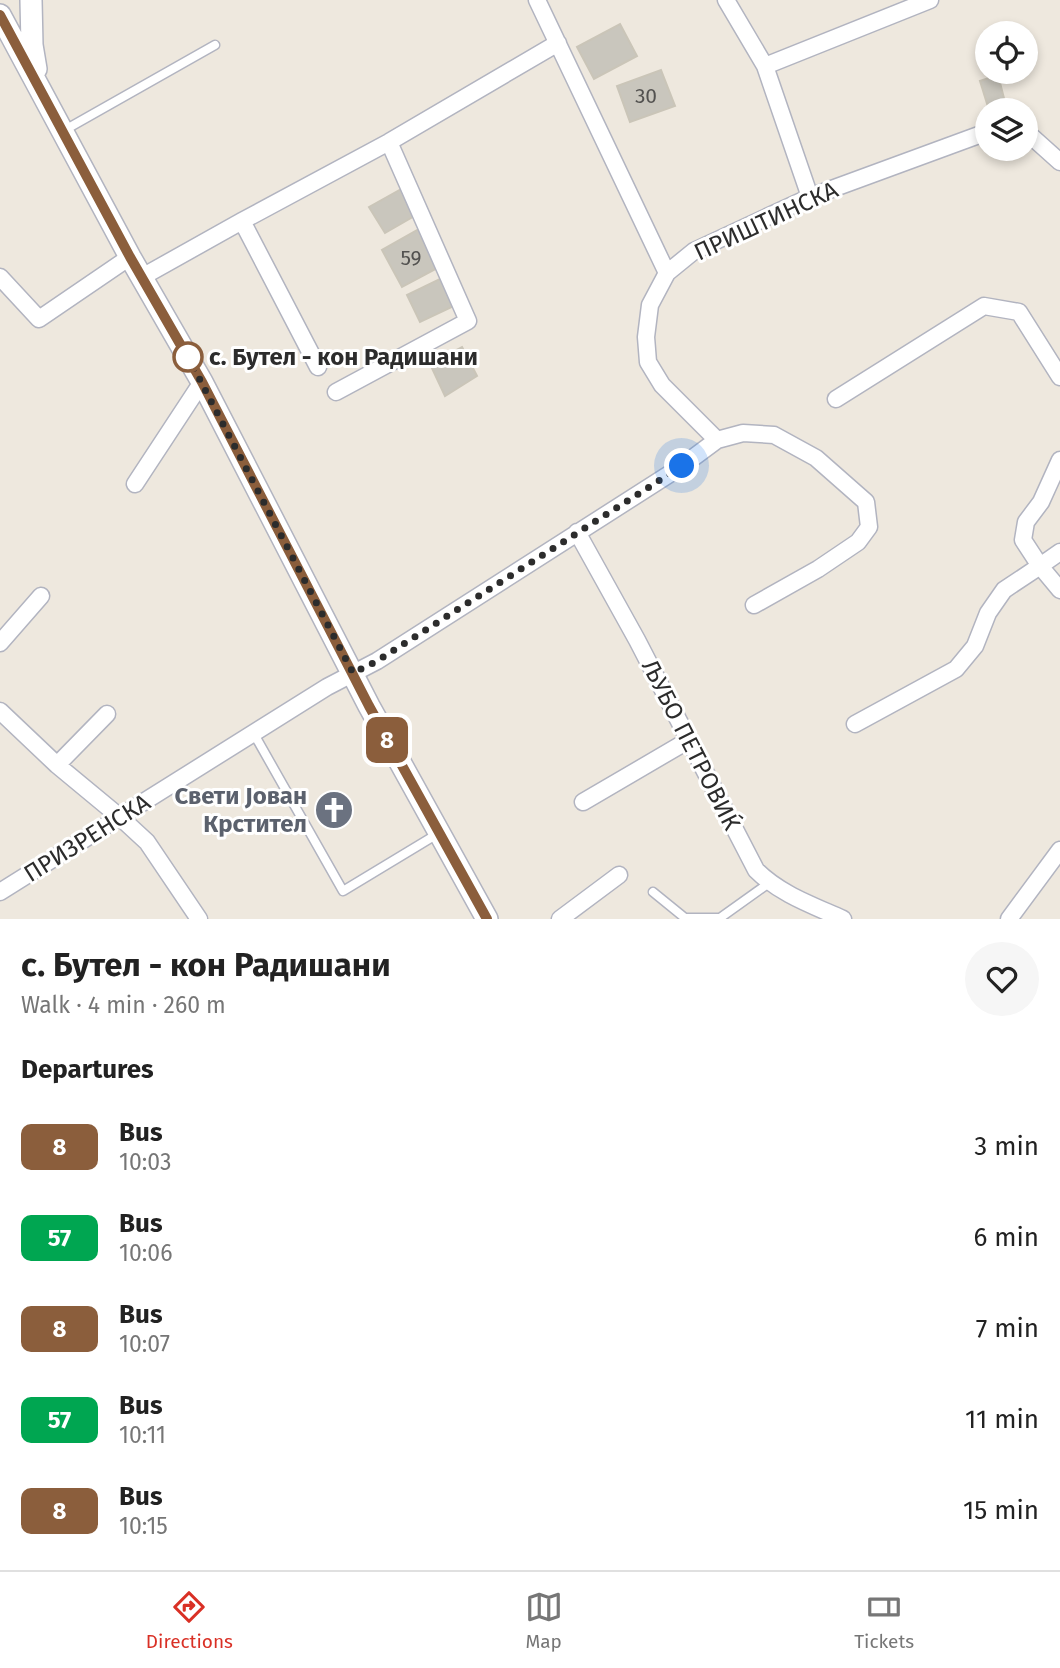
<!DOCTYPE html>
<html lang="en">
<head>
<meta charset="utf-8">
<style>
  body { margin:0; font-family:"Fira Sans",sans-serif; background:#f6f6f6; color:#222; height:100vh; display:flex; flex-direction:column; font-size:26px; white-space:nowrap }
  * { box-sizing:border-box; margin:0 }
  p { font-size:23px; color:#767676 }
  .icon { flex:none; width:38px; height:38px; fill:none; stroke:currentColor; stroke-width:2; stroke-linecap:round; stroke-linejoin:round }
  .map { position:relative; height:919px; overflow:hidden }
  .panel { display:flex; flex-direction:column; background:#fff; flex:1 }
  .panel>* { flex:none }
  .badge { padding:0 14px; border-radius:10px; font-size:24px; line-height:46px }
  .fabs { position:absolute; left:975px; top:21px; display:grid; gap:14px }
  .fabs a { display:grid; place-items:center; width:63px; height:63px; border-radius:50%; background:#fff; box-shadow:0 4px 10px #0003; font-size:35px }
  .you { position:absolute; width:35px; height:35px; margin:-18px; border:5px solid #fff; border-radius:50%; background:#1a73e8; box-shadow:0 0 0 10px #1a73e833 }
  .map>.badge { position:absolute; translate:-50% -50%; box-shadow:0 0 0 4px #fff }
  h2 { padding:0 21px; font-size:26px; line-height:63px }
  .round { display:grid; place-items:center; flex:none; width:74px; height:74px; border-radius:37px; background:#f6f6f6 }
  .summary { display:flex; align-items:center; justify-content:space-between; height:119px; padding:0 21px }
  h1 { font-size:33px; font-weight:700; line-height:52px }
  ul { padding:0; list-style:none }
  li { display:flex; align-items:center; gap:21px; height:91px; padding:0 21px }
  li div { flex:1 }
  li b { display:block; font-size:26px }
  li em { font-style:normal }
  li .badge { min-width:77px; font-weight:700; text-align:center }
  .dock { display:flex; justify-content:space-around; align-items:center; height:98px; border-top:2px solid #e0e0e0; background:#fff; font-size:19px; color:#767676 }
  .dock a { display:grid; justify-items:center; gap:4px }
  .dock .active { color:#d93025 }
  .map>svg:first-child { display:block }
</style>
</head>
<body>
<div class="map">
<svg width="1060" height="919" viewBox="0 0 1060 919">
  <rect width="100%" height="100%" fill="#eee8de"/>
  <!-- building -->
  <path fill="#c9c6bd" stroke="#cac5b8" stroke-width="2" d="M620,24l17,32 -43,23 -17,-32z
    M661,70l14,36 -45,16 -13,-36z
    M998,75l8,31 -17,4 -9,-29z
    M403,188l15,26 -33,19 -16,-26z
    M421,228l20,38 -39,21 -20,-37z
    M446,276l12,28 -38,18 -13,-27z
    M462,347l15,29 -32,20 -15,-32z"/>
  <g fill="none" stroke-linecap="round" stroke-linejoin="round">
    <defs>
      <path id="lane" d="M63,131l152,-86
        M254,734l89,157 96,-58
        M653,892l32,26h35l49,-35"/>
      <path id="street" d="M537,0l130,273
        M726,0l39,66 45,131
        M765,66l165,-66
        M1026,134l5,2 29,26
        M242,221l76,146
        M0,277l39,42 91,-62
        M142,277l100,-56 147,-79 169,-99
        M336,392l132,-71 -79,-179
        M836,399l148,-93 35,6 41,65
        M717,440l-55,-55 -14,-23 -2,-25 4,-32 17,-32 27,-22 116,-54 177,-65
        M135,484l67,-102
        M577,532l60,108 119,230c24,24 56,35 87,49
        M1060,552l-20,14 20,24
        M0,643l41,-47
        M0,711l57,54 64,53 26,24 52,77
        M855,724l101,-55 19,-23 13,-33 16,-23 36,-24 -17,-26 3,-18 15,-20 19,-42
        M57,765l50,-51
        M583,802l106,-62
        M0,892l327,-205 50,-26 305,-195 35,-26 26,-7 31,2 42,23 50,44 3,25 -11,15 -40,27 -64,36
        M560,919l59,-44
        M1009,919l51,-69"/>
      <path id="secondary" d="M31,0l1,45 4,24
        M0,15l130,242 72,125 167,324 118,213"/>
    </defs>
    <!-- lane casing -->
    <use href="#lane" stroke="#b2b4c0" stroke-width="11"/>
    <!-- street casing -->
    <use href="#street" stroke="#b2b4c0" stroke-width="19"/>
    <!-- secondary casing -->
    <use href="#secondary" stroke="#b2b4c0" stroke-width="24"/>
    <!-- lane -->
    <use href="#lane" stroke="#fff" stroke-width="8"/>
    <!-- street -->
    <use href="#street" stroke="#fff" stroke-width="16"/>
    <!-- secondary -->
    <use href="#secondary" stroke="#fff" stroke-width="21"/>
  </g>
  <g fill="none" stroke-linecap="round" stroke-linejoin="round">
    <defs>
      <path id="line" d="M0,15l130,242 72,125 167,324 118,213"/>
    </defs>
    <!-- line casing -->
    <use href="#line" stroke="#fff" stroke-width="16"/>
    <!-- line -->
    <use href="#line" stroke="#8b5e3c" stroke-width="10"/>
    <!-- walk -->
    <path stroke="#2c2c2c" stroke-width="7" stroke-dasharray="0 12.6" d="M188,357l165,316 24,-12 305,-195"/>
  </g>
  <!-- icons -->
  <defs>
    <symbol id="church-disc" viewBox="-11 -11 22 22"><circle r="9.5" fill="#6b7280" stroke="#fff"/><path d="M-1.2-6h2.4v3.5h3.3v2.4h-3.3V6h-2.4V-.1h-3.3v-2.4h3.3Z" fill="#fff"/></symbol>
  </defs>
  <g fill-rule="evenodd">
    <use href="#church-disc" x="312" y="788" width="44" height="44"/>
  </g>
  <!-- markers -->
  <circle fill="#fff" stroke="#8b5e3c" stroke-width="3.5" cx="188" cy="357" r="14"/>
  <g text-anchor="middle" stroke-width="6" stroke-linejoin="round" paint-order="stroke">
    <!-- number labels -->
    <g font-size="21" fill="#535250">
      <text x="646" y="103">30</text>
      <text x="411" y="265">59</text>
    </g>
    <!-- street labels -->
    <g font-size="24" fill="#2c2c2c" stroke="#fff">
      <text transform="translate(766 221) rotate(-25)" y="8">ПРИШТИНСКА</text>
      <text transform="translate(691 745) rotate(63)" y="8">ЉУБО ПЕТРОВИЌ</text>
      <text transform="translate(87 838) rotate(-32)" y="8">ПРИЗРЕНСКА</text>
    </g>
    <!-- stop labels -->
    <g font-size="24" font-weight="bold" fill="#2c2c2c" stroke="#fff" text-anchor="start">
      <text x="209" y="365">с. Бутел - кон Радишани</text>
    </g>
    <!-- worship labels -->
    <g font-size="24" font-weight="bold" fill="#5b616d" stroke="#fff" text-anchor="end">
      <text x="307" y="804">Свети Јован<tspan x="307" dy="28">Крстител</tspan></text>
    </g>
  </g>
</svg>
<div class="fabs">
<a><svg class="icon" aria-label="locate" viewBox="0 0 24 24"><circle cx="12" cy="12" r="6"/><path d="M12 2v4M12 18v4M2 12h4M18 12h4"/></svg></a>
<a><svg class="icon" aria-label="layers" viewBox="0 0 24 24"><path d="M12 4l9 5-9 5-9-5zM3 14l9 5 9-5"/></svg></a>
</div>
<div class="you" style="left:682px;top:466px"></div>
<b class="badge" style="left:387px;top:740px;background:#8b5e3c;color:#fff">8</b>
</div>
<section class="panel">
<div class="summary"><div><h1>с. Бутел - кон Радишани</h1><p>Walk · 4 min · 260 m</p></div><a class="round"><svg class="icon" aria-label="heart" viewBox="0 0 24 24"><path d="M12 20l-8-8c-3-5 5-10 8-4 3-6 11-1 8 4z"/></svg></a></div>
<h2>Departures</h2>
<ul>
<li><span class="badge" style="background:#8b5e3c;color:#fff">8</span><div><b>Bus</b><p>10:03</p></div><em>3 min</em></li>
<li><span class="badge" style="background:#00a651;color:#fff">57</span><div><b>Bus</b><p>10:06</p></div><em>6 min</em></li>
<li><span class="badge" style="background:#8b5e3c;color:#fff">8</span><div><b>Bus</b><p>10:07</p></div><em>7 min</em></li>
<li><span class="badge" style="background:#00a651;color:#fff">57</span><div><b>Bus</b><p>10:11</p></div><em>11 min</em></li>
<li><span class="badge" style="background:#8b5e3c;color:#fff">8</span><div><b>Bus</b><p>10:15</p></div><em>15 min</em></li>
</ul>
</section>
<nav class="dock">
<a class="active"><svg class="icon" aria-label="directions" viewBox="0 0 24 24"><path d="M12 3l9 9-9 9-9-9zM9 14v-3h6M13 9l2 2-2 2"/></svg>Directions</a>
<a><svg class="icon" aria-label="map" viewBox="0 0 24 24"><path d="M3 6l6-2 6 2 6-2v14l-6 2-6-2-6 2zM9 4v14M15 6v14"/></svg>Map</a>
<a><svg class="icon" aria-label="tickets" viewBox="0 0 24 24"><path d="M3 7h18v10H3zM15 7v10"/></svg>Tickets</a>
</nav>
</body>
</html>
